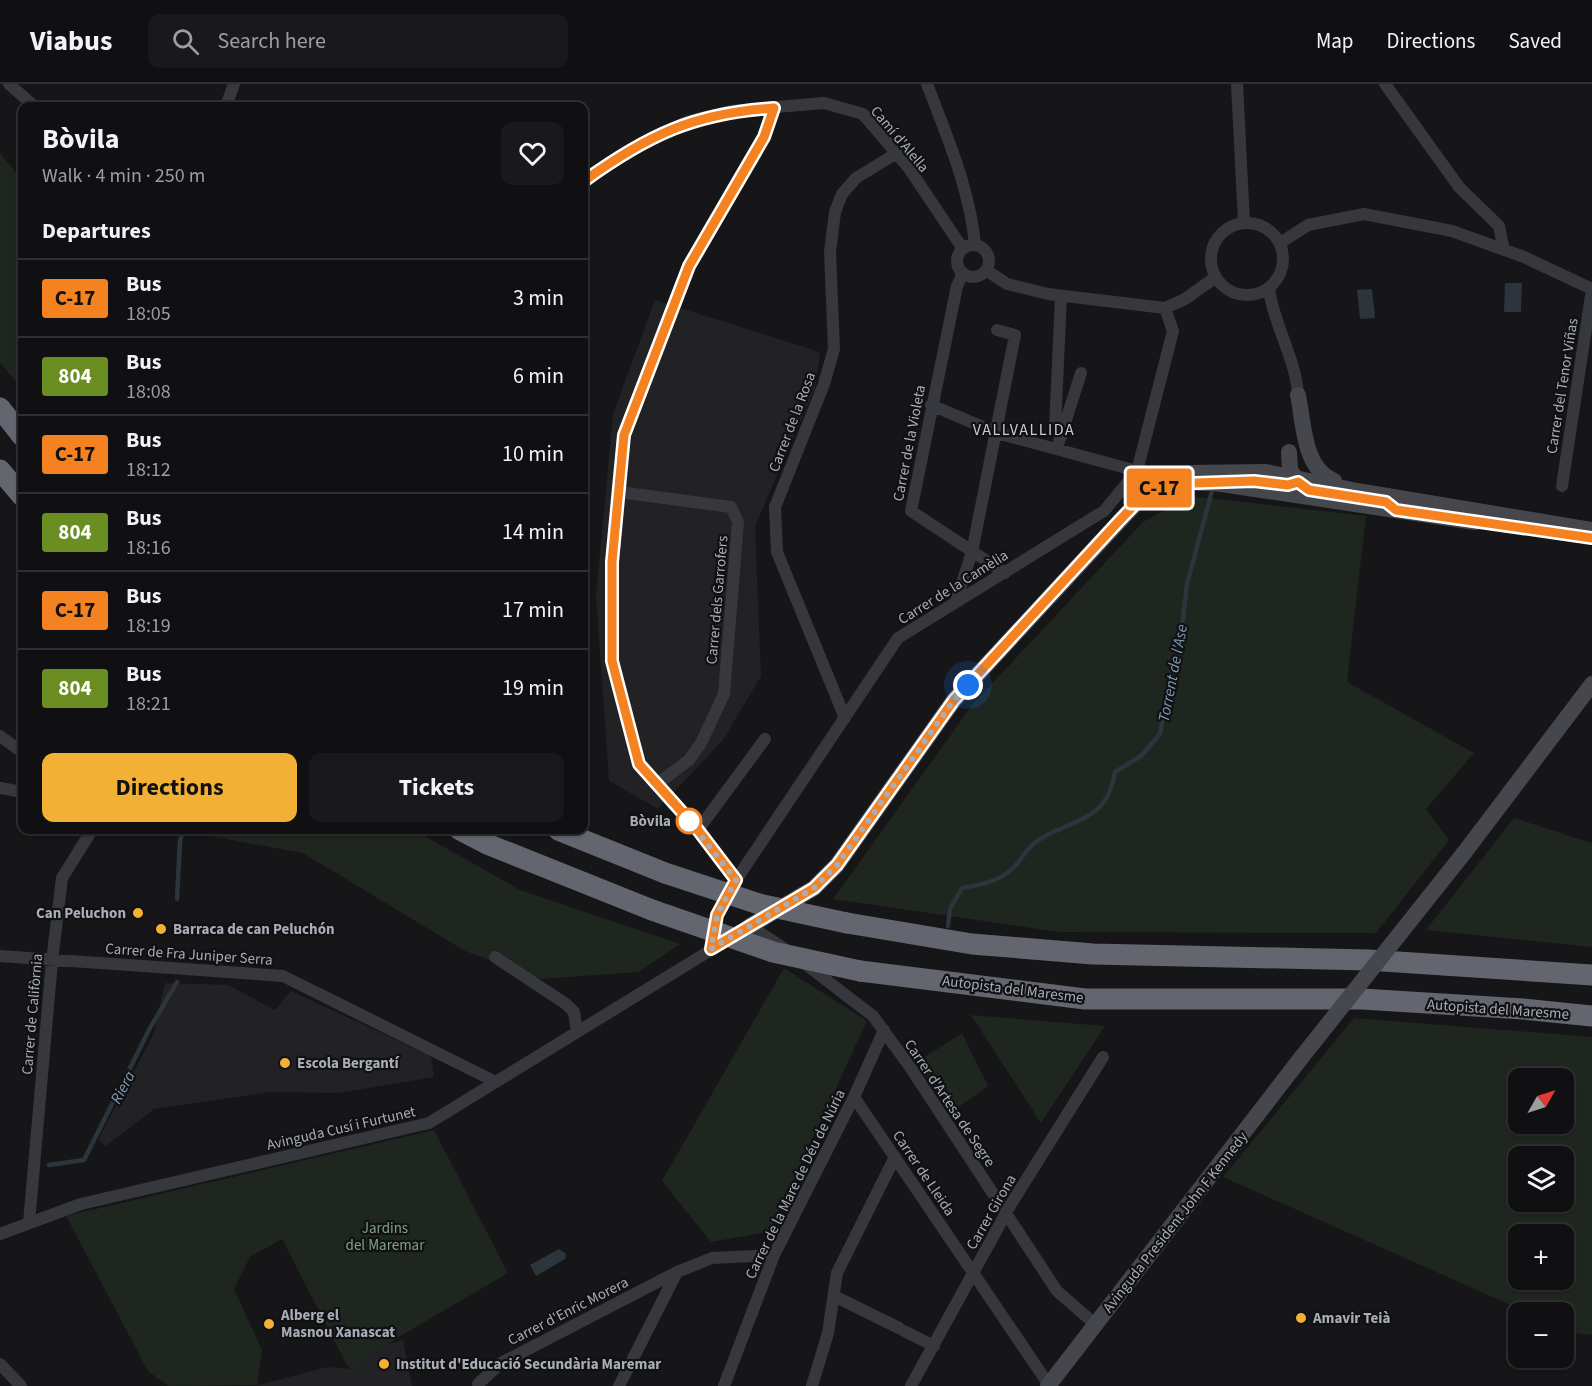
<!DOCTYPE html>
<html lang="en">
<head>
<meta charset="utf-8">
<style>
  body { margin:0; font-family:"Source Sans 3",sans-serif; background:#19191b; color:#f1f3f6; height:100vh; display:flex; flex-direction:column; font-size:22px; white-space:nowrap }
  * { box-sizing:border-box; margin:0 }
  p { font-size:20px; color:#9c9d9f }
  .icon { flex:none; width:33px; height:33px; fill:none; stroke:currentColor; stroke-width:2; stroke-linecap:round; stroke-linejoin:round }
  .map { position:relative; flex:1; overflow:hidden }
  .side { position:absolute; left:18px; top:18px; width:570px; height:732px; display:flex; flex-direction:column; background:#101012; border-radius:12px; box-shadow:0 2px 4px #0004,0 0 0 2px #303032 }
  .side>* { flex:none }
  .badge { padding:0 12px; border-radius:4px; font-size:21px; line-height:39px }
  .needle { width:39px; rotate:51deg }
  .buttons { position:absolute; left:1508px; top:984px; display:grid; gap:12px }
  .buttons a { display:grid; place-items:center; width:66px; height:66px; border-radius:12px; background:#101012; box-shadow:0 2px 4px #0004,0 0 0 2px #303032; font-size:30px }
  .you { position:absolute; width:30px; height:30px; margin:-15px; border:4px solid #fff; border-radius:50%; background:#1a73e8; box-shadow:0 0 0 9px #1a73e833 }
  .map>.badge { position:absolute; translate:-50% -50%; box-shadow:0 0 0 3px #fff }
  h2 { padding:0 24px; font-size:22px; line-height:54px }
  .round { display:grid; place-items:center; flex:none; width:63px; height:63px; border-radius:12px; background:#19191b }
  .head { display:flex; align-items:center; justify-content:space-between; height:102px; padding:0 24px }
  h1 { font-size:28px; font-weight:700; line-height:45px }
  .cta { display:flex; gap:12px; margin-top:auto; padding:12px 24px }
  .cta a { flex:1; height:69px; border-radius:12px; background:#f2b134; color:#111; font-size:24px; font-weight:700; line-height:69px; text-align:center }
  .cta a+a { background:#19191b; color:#f1f3f6 }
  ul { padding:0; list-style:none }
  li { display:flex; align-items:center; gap:18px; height:78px; padding:0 24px; border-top:2px solid #303032 }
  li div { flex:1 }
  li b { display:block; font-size:22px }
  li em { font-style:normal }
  li .badge { min-width:66px; font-weight:700; text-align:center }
  header { display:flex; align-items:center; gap:36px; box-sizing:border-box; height:84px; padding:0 30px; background:#101012; border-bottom:2px solid #303032 }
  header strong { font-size:28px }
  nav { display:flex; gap:33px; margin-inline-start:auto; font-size:21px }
  .search { width:420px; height:54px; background:#19191b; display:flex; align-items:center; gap:15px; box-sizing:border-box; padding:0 21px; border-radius:12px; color:#9c9d9f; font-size:22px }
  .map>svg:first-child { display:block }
</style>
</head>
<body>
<header>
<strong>Viabus</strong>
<div class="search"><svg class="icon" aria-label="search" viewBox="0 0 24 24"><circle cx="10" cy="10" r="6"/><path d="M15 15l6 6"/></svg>Search here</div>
<nav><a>Map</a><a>Directions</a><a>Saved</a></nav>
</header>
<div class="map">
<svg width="1592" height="1302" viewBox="0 0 1592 1302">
  <rect width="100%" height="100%" fill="#161618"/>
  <!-- built -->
  <path fill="#222225" d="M655,216l165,52 -5,36 -60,138 6,150 -38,64 -65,69 -49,-28 -13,-185 17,-182z
    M165,899l63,2 47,25 16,-19 140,65 3,21 -96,16 -67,-1 -117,17 -48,37 -8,-6 56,-107z
    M403,1256l9,46h-157l72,-19 27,2 33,-25z"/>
  <!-- green -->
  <path fill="#1e261f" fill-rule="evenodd" d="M0,69l22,27v208l-22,-25z
    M1190,412l176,20 -19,166 127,71 -48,56 23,31 -73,93 -317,-1 -226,-33 140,-195 170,-182z
    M1514,734l78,25v104l-166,-17z
    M195,746h219l106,60 160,54 -41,28 -98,7 -76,-28 -162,-98 -109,-20z
    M784,884l83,53 -98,211 -58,10 -49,-61z
    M971,931l134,11 -64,97z
    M1354,934l238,19v298l-19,-2 -10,-4v-17h-37l-303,-135zM1518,994h45v46h-45zM1518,1072h45v46h-45zM1518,1150h45v46h-45z
    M962,949l26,53 -38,27 -33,-51z
    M434,1046l74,143 -121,71 -33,25 -6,-2 -66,-128 -32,18 -16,32 28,61 -5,35 -89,1 -20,-15 -82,-155z"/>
  <!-- water -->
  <path fill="#2c353c" d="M1505,199h17l-1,29h-17z
    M1372,205l3,29 -15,1 -3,-29z
    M559,1165l7,5 -1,5 -29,17 -6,-11z"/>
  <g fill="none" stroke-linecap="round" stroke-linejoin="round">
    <!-- stream -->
    <path stroke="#2c353c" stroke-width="4.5" d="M177,815l3,-58 3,-11
      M948,842l2,-17 12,-21c19,-3 40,-7 54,-23 6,-7 12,-18 21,-24 35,-23 70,-18 78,-69l26,-16 19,-22 13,-73 6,-7 8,-70 25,-93
      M49,1081l35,-5 66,-132 27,-46"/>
    <!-- street -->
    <path stroke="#37383d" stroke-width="12" d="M9,0l25,22
      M927,0c20,53 43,105 48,161
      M1237,0l7,138
      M1385,0l74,103 40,39 5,24
      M226,22l8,-22
      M584,97l62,-40 43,-20 42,-10 93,-8 39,11 45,53 55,82
      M1211 175a36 36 0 1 1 72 0a36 36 0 1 1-72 0Z
      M1280,159l28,-18 56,-11 88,17 72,26 68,32
      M957 177a16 16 0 1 1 32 0a16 16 0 1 1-32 0Z
      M986,186l21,14 41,10 117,14 20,-9 31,-22
      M963,189l-6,13 -46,225 94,62
      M1269,204c4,37 31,78 29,114
      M1061,212l-6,132 6,9
      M931,321l66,28 140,38
      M1059,358l22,-69
      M1562,402l30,-197
      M619,408l112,15 7,15 -14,172 -23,49 -12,17 -33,25
      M956,517l16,-49 43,-217 -18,-5
      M845,634l-68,-166 -2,-45 49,-123 10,-35 -4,-97 5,-40 7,-18 14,-16 41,-25
      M0,652l22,16
      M0,704l22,4
      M698,746l67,-91
      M736,796l162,-242 206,-127 33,-40 36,-140 -8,-23
      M713,853l4,-22 19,-35 -38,-50 -59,-66 -27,-103 1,-99 11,-127 65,-169 75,-129 10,-29
      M0,872l283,20 213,106
      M495,873l71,47 8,8 3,20
      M804,879l69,53 37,51 147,224 39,34
      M854,1013l195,288
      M29,1139l23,-262 10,-83 30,-48
      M0,1150l81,-30 348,-81 321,-197 35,23
      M834,1212l65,32
      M904,1247l30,15
      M0,1280l21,22
      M478,1300l23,-21 176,-91 35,-14 62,-3
      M619,1302l58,-114
      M724,1302l50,-131 80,-158 30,-67
      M812,1302l16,-53 9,-60 58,-116
      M911,1302l100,-182 92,-147"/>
    <!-- secondary -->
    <path stroke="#45474d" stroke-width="16" d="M1298,311c6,29 5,73 36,86
      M1289,368l1,18 8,12
      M1198,399h17l260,39
      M1464,769l128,-169
      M750,842l64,-38 23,-23 117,-165 188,-203 47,-24 77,-1 91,19 235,39
      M1048,1302l253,-328"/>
    <!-- highway -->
    <path stroke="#63666e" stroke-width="21" d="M0,324l22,28
      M0,386l22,26
      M460,746l27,14 165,66
      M558,746l107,43
      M847,839l125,21 121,10 275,6 224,15
      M860,887l225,28h277l161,10 69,7"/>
    <!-- secondary-bridge -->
    <path stroke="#45474d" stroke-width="16" d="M1301,974l163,-205"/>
    <!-- highway-bridge -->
    <path stroke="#63666e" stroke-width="21" d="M665,789l94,31 88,19
      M652,826l121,42 87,19"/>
  </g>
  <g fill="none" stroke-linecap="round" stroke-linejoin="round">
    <defs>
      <path id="line" d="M584,97c64,-46 110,-68 190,-73l-10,29 -75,129 -65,169 -12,127v99l27,103 59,66 38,50 -19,35 -6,34 103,-61 23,-23 117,-165 165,-179 23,-24 25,-13 87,-3 34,4 10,-3 11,8 77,12 10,8 196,28"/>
    </defs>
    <!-- line casing -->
    <use href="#line" stroke="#fff" stroke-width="14"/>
    <!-- line -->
    <use href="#line" stroke="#f58220" stroke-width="9"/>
    <!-- walk -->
    <path stroke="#a8adb8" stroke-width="6" stroke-dasharray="0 10.8" d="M689,737l47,59 -19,35 -6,34 103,-61 23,-23 117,-165 14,-15"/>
  </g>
  <!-- markers -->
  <circle fill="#fff" stroke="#f58220" stroke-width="3" cx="689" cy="737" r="12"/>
  <g fill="#f2b134" stroke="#111113" stroke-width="2">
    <circle cx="138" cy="829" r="6"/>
    <circle cx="161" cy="845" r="6"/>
    <circle cx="285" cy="979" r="6"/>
    <circle cx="1301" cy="1234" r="6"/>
    <circle cx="269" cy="1240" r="6"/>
    <circle cx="384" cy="1280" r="6"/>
  </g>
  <g text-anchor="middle" stroke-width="4.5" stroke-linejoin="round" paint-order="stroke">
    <!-- street labels -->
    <g font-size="15" fill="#a8adb8" stroke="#111113">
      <text transform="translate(900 55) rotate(50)" y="5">Camí d'Alella</text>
      <text transform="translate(1562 302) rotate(-81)" y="5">Carrer del Tenor Viñas</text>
      <text transform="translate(792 338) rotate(-69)" y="5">Carrer de la Rosa</text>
      <text transform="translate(909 359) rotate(-79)" y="5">Carrer de la Violeta</text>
      <text transform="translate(953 503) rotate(-32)" y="5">Carrer de la Camèlia</text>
      <text transform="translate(717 516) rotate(-85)" y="5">Carrer dels Garrofers</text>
      <text transform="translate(189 870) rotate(4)" y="5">Carrer de Fra Juniper Serra</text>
      <text transform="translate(1013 905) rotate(7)" y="5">Autopista del Maresme</text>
      <text transform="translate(1498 925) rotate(4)" y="5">Autopista del Maresme</text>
      <text transform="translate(32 930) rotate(-85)" y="5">Carrer de Califòrnia</text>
      <text transform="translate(950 1019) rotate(56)" y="5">Carrer d'Artesa de Segre</text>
      <text transform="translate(341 1044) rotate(-13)" y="5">Avinguda Cusí i Furtunet</text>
      <text transform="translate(924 1089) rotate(56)" y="5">Carrer de Lleida</text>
      <text transform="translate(795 1100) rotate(-64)" y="5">Carrer de la Mare de Déu de Núria</text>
      <text transform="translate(991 1128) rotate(-60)" y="5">Carrer Girona</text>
      <text transform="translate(1175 1138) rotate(-52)" y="5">Avinguda President John F Kennedy</text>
      <text transform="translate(568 1227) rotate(-27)" y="5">Carrer d'Enric Morera</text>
    </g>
    <!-- stop labels -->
    <g font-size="15" font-weight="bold" fill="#a8adb8" stroke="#111113" text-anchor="end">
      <text x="671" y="742">Bòvila</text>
    </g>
    <!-- poi labels -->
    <g font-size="15" font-weight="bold" fill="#a8adb8" stroke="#111113" text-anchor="start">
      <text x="126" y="834" text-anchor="end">Can Peluchon</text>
      <text x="173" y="850">Barraca de can Peluchón</text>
      <text x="297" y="984">Escola Bergantí</text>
      <text x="281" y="1236">Alberg el<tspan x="281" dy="17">Masnou Xanascat</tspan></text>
      <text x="1313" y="1239">Amavir Teià</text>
      <text x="396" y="1285">Institut d'Educació Secundària Maremar</text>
    </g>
    <!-- park labels -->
    <g font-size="15" fill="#7fa381" stroke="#111113">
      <text x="385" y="1149">Jardins<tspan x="385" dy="17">del Maremar</tspan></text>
    </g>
    <!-- neighbourhood labels -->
    <g font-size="16" letter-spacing="1.5" fill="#c9ccd4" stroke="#111113">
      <text x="1024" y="351">VALLVALLIDA</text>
    </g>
    <!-- water labels -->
    <g font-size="16" font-style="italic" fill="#7f9bb3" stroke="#111113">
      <text transform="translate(1172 589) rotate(-79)" y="6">Torrent de l'Ase</text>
      <text transform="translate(122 1003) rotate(-62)" y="6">Riera</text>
    </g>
  </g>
</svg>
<div class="buttons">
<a><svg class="needle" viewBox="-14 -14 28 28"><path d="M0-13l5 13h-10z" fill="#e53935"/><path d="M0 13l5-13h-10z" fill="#9c9d9f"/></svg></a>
<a><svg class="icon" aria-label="layers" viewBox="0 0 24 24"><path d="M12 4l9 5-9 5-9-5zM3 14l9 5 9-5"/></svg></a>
<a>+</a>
<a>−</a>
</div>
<div class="you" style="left:968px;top:601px"></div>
<b class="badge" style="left:1159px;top:404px;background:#f58220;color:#111">C-17</b>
<section class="side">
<div class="head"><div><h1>Bòvila</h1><p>Walk · 4 min · 250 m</p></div><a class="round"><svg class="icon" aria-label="heart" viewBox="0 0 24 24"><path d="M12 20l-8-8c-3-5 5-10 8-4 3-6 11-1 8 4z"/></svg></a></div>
<h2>Departures</h2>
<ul>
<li><span class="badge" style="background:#f58220;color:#111">C-17</span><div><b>Bus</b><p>18:05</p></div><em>3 min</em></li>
<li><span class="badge" style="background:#6b8e23;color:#fff">804</span><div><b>Bus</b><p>18:08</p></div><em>6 min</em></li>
<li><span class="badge" style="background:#f58220;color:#111">C-17</span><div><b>Bus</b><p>18:12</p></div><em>10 min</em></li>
<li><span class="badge" style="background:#6b8e23;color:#fff">804</span><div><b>Bus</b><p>18:16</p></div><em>14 min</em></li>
<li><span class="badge" style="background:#f58220;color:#111">C-17</span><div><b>Bus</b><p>18:19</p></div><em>17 min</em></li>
<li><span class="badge" style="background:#6b8e23;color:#fff">804</span><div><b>Bus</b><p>18:21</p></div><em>19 min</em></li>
</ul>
<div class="cta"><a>Directions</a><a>Tickets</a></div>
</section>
</div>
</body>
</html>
